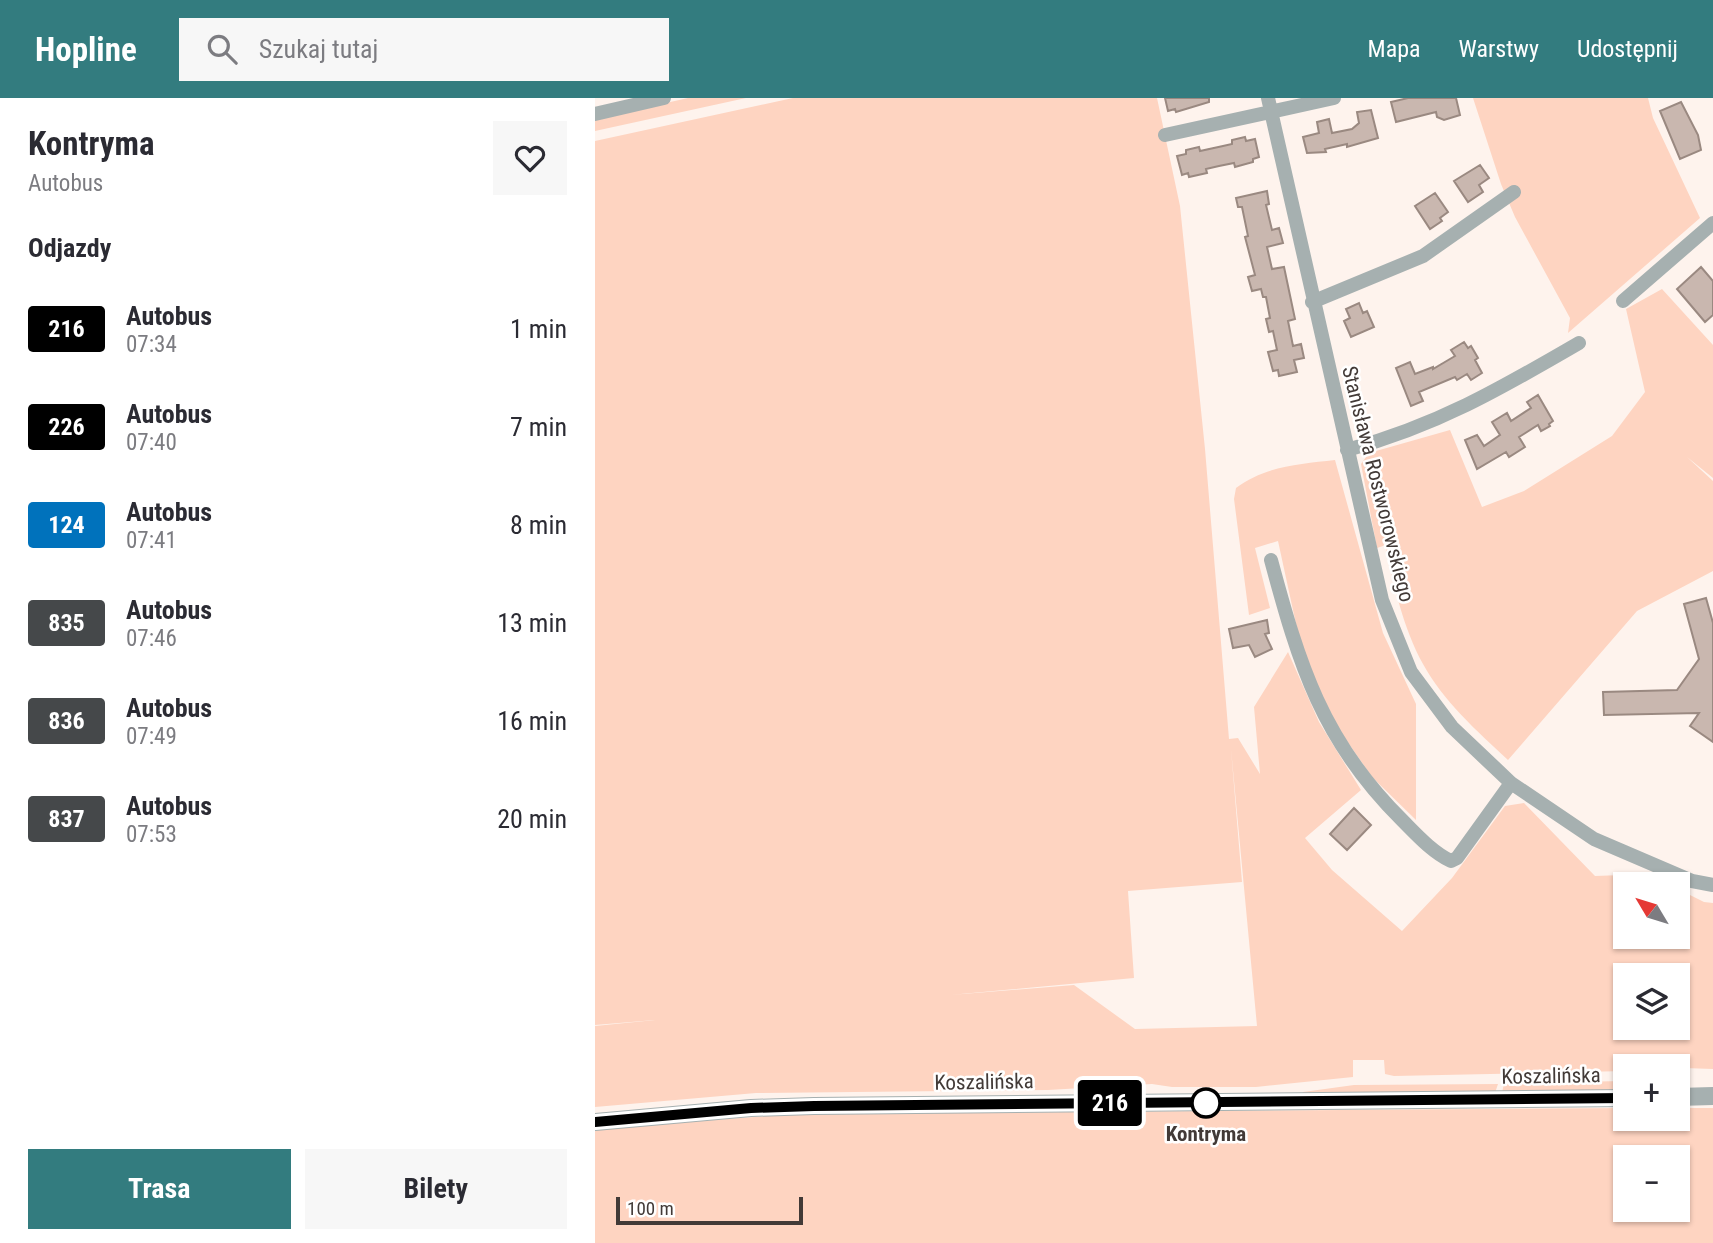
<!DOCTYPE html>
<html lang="pl">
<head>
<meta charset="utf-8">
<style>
  body { margin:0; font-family:"Roboto Condensed",sans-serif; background:#f7f7f7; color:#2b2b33; height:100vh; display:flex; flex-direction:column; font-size:26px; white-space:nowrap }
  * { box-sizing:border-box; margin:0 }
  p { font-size:23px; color:#7c7c81 }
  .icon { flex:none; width:38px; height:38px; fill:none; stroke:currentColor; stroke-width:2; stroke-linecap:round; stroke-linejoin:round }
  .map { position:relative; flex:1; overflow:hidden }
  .sheet { display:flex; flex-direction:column; background:#fff; width:595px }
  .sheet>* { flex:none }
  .badge { padding:0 14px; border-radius:5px; font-size:24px; line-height:46px }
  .needle { width:46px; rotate:308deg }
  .controls { position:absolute; left:1018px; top:774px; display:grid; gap:14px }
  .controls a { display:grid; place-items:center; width:77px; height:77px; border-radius:0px; background:#fff; box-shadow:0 2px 5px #0004; font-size:35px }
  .scale { position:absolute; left:21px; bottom:18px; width:187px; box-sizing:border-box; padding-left:7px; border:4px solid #423a37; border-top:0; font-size:19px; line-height:24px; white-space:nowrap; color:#423a37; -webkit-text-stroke:5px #fff; paint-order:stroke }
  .map>.badge { position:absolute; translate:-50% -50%; box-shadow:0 0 0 4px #fff }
  h2 { padding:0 28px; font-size:26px; line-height:63px }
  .round { display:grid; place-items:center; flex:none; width:74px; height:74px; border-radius:0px; background:#f7f7f7 }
  .head { display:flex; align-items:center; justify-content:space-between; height:119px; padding:0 28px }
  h1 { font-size:33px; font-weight:700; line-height:52px }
  .cta { display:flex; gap:14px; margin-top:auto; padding:14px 28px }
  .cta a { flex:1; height:80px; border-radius:0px; background:#337c7f; color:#fff; font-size:28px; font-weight:700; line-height:80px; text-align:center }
  .cta a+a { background:#f7f7f7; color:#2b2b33 }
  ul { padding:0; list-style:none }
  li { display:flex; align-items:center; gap:21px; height:98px; padding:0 28px }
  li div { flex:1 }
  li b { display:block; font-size:26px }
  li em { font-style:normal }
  li .badge { min-width:77px; font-weight:700; text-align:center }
  header { display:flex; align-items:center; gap:42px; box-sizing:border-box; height:98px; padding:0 35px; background:#337c7f; color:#fff }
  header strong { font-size:33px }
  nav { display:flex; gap:38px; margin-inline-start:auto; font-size:24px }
  .search { width:490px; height:63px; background:#f7f7f7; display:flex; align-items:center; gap:18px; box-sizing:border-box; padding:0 24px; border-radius:0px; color:#7c7c81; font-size:26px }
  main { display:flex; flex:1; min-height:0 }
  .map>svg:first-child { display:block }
</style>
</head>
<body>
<header>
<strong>Hopline</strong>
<div class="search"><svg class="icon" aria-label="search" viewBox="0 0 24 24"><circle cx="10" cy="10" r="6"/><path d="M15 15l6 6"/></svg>Szukaj tutaj</div>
<nav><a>Mapa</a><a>Warstwy</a><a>Udostępnij</a></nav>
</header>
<main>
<section class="sheet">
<div class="head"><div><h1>Kontryma</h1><p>Autobus</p></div><a class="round"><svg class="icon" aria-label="heart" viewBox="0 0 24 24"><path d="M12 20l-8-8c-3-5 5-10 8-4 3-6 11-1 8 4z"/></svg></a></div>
<h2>Odjazdy</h2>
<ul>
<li><span class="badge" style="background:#000;color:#fff">216</span><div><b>Autobus</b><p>07:34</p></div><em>1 min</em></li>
<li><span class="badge" style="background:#000;color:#fff">226</span><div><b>Autobus</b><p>07:40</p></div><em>7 min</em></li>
<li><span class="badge" style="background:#0072bc;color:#fff">124</span><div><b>Autobus</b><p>07:41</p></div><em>8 min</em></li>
<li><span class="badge" style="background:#45484a;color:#fff">835</span><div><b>Autobus</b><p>07:46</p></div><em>13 min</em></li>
<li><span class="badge" style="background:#45484a;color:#fff">836</span><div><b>Autobus</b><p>07:49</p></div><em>16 min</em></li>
<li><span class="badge" style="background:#45484a;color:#fff">837</span><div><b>Autobus</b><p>07:53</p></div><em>20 min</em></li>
</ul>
<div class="cta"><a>Trasa</a><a>Bilety</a></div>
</section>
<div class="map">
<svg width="1118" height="1145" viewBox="0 0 1118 1145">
  <rect width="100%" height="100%" fill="#fef3ed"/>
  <!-- green -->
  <path fill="#fed4c1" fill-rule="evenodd" d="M93,0h58l-151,33v-12z
    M198,0h364l23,108 25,243 24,290 9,-1 22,36 -6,-67 34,-55 31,70 42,68 -56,48 27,32 70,61 50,-53 53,-72 19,-3 71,73 54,-2 18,10h-41v52h52v-47l26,13 9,1v166l-87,-3v5l-232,5 -9,-2 -1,-14h-31v17l-97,10h-84l-20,-3 -104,6 -292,3 -161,14v-81l60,-6 -60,5v-884zM636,651l26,277 -122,3 -61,-44 -124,10 184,-17 -6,-87 114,-9zM1031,877h52v52h-52z
    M878,0h175l5,20 47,100 -132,115 2,-15 -55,-101 -14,-33z
    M1067,191l51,56v133l-26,-21 26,24v90l-76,40 -129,149c-31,-29 -65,-59 -85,-96 -20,-36 -29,-79 -38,-118l10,-4 -18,6 -16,-84 8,-11 81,-23 32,77 42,-16 88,-55 33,-44 -19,-83z
    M740,362l48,173 33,71v116l-44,-43 -30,-43 -16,-28 -25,-59 -23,-106 -23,7 15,60 -21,7 -15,-116 2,-11c29,-22 64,-24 99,-28z
    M1031,983v10l-124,2 2,-10z
    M903,986l-3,9 -193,2 1,-3 51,-7z
    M1031,1010v10h52v-10h35v135h-1118v-114l198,-15zM1031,1059h52v52h-52z"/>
  <!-- building -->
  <path fill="#c9b7af" stroke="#9a8981" stroke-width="2" d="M570,0h44v4l-33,10 -1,-3 -7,2z
    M813,0h48l4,17 -16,5 -7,-3 -1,-5 -40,10 -5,-20z
    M1086,4l17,33 3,15 -21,9 -20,-48z
    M776,12l7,28 -31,9v-3l-22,5 1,3 -19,1 -4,-16 16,-4 -2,-11 12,-3 3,14 20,-4 7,-6 -2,-11z
    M650,39l1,4 9,-2 4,18 -6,2v3l-18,5 -1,-4 -15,3 -13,3 1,4 -18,4 -1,-4 -6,2 -5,-19 9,-2v-4l13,-3 1,4 23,-5 9,-2v-4z
    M885,67l9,13 -10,7 4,7 -15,10 -14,-21z
    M672,93l2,13 -3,1 6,25 7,-2 4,15 -16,4 5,22 12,-2 11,52 -7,2 5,25 8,-2 3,14 -10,2 3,12 -18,4 -1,-6 -5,1 -5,-19 9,-2 -4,-19 -4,1 -3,-13 4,-1 -4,-21h-3l-2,-8 -9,2 -4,-14 7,-2 -10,-38 3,-1 -6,-29h-4l-2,-9z
    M840,95l13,19 -8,6 2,3 -12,8 -15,-23z
    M1106,169l12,14v34l-8,7 -28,-33z
    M764,205l4,10 4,-2 7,16 -23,10 -7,-16 6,-3 -4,-9z
    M869,244l4,6 3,-2 7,12 -3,2 7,13 -11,7 -4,-6 -10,6 -2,-3 -36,15 4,9 -12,5 -15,-38 14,-6 5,12 18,-7v2l22,-13 -4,-6z
    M943,297l15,26 -4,3 1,2 -9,5 -3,-6 -19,12 6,10 -16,10 -3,-5 -29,17 -12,-29 12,-5 7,11 16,-11 -8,-13 15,-9 4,8 20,-13 -4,-6z
    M1111,500l7,25v119l-23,-16 9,-13 -95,2 -1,-23 74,-2 22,-31 -15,-55z
    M672,522l2,13 -4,1 7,15 -17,8 -6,-12 -16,3 -4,-19z
    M759,710l17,17 -24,25 -17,-16z"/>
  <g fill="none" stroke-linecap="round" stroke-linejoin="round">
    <!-- minor -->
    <path stroke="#a6b0b0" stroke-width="14" d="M673,0l114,502 29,72 41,55 59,56 83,56 98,42 21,4
      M0,16l69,-16
      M570,37l169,-37
      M1028,203l90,-78
      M717,204l111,-46 91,-64
      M752,352c89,-24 153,-61 232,-107
      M676,462c28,104 51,181 131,260 14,14 30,32 49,41l6,-3 54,-75"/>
    <!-- tertiary -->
    <path stroke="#a6b0b0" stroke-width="18" d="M1083,999l35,-1
      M0,1024l156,-14 63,-2 812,-8"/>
  </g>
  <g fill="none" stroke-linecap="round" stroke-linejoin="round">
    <defs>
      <path id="line" d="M0,1024l156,-14 63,-2 812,-8"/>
    </defs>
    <!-- line casing -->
    <use href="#line" stroke="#fff" stroke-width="16"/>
    <!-- line -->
    <use href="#line" stroke="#000" stroke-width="10"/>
  </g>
  <!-- markers -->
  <circle fill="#fff" stroke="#000" stroke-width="3.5" cx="611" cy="1005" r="14"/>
  <g text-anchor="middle" stroke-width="5" stroke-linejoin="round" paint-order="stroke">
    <!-- street labels -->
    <g font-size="21" fill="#423a37" stroke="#fff">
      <text transform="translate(783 386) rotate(76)" y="7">Stanisława Rostworowskiego</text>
      <text transform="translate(956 978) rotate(-1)" y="7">Koszalińska</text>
      <text transform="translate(389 984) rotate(-1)" y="7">Koszalińska</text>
    </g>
    <!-- stop labels -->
    <g font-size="21" font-weight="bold" fill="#423a37" stroke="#fff">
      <text x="611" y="1043">Kontryma</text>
    </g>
  </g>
</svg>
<div class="controls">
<a><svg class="needle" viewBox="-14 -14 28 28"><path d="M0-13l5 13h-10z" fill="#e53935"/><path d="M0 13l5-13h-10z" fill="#7c7c81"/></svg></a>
<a><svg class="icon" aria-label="layers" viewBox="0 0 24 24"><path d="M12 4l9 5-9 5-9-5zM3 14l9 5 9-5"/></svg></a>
<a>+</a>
<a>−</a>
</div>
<div class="scale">100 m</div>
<b class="badge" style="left:515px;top:1005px;background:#000;color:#fff">216</b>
</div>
</main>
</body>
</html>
